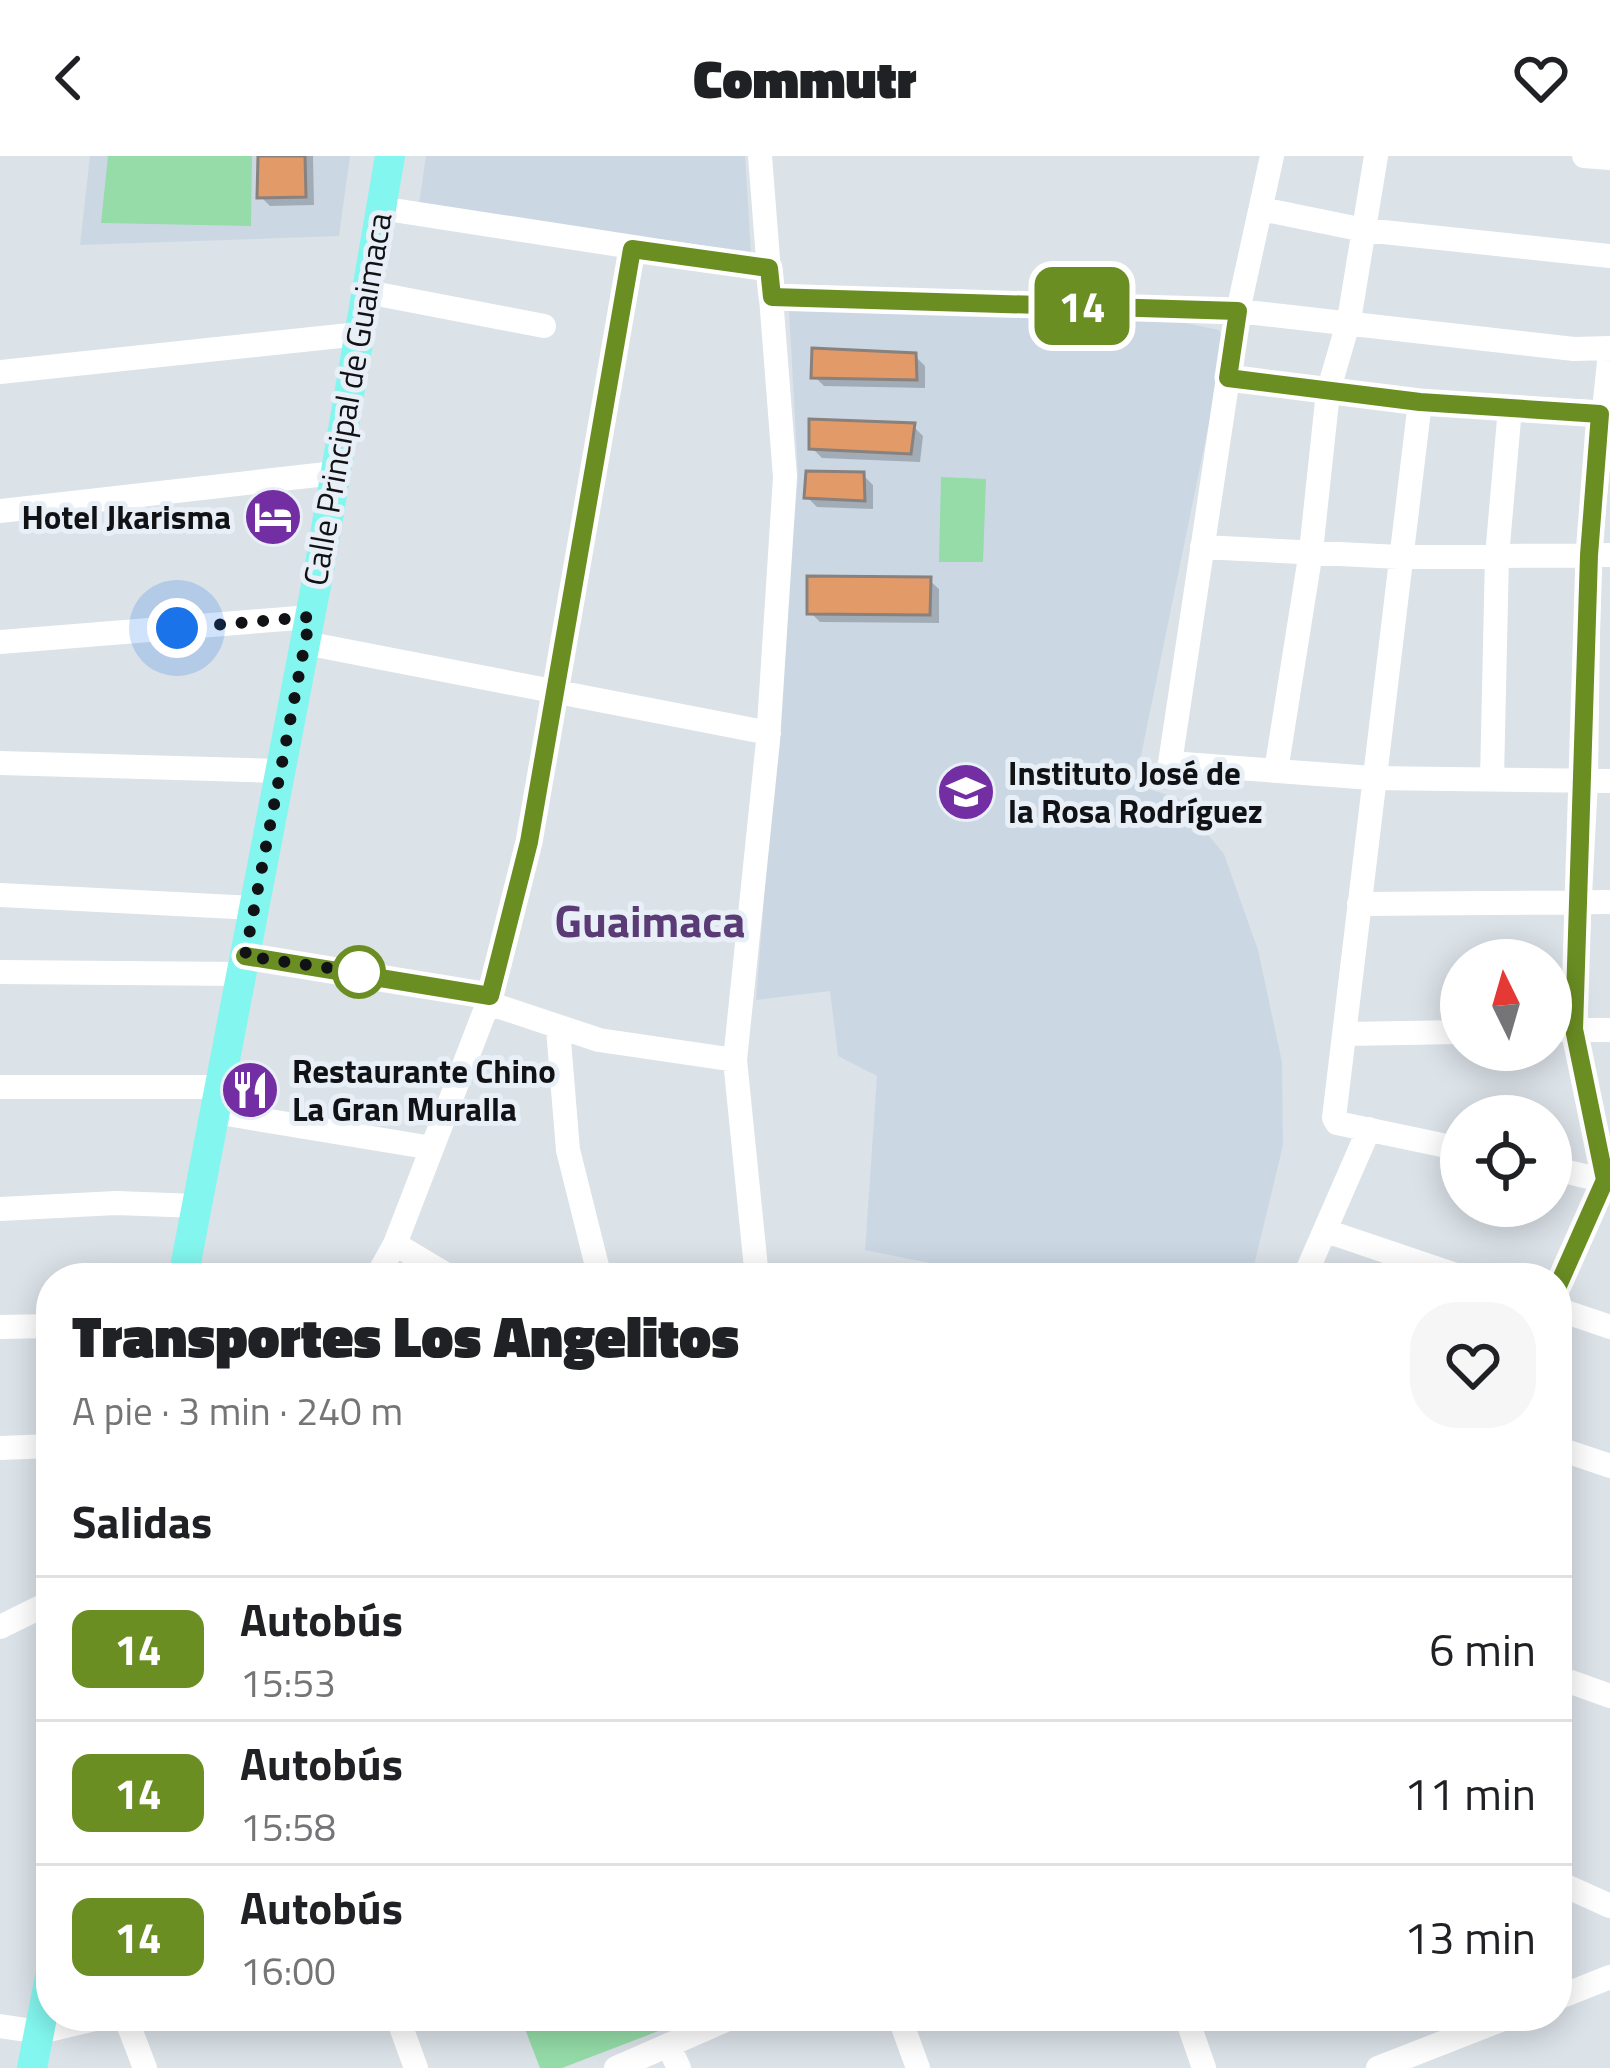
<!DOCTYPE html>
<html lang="es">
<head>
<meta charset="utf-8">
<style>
  body { margin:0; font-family:"Titillium Web",sans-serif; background:#f6f6f6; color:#202124; height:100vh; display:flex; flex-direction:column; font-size:45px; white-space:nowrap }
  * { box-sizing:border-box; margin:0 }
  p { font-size:39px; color:#757577 }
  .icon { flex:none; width:66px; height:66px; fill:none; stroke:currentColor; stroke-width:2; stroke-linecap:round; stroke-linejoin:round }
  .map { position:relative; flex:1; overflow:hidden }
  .panel { position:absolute; left:36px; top:1107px; width:1536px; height:768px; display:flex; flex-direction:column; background:#fff; border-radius:48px; box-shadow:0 6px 30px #0003 }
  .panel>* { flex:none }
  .badge { padding:0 24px; border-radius:18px; font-size:42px; line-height:78px }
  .needle { width:78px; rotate:355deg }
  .buttons { position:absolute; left:1440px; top:783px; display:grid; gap:24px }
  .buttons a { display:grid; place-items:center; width:132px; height:132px; border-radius:50%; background:#fff; box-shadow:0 6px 30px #0003; font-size:60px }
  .you { position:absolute; width:60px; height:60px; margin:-30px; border:9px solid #fff; border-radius:50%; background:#1a73e8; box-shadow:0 0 0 18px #1a73e833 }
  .map>.badge { position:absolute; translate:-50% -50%; box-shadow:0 0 0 6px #fff }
  h2 { padding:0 36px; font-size:45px; line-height:108px }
  .round { display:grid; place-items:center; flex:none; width:126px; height:126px; border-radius:48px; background:#f6f6f6 }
  .summary { display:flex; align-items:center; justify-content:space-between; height:204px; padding:0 36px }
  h1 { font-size:57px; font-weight:800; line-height:90px }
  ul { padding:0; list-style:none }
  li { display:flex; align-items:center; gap:36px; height:144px; padding:0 36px; border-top:3px solid #e0e0e0 }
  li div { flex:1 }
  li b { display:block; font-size:45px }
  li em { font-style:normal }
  li .badge { min-width:132px; font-weight:700; text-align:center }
  header { display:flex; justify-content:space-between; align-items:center; height:156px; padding:0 36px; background:#fff; font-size:54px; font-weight:800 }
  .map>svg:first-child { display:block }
</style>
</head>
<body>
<header><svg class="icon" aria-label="back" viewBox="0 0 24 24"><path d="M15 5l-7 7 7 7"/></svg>Commutr<svg class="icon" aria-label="heart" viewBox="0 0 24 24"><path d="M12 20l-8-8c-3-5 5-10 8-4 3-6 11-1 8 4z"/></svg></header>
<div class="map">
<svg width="1610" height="1912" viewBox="0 0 1610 1912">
  <rect width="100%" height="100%" fill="#dbe2e8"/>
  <!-- built -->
  <path fill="#cbd8e4" d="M90,0h260l-11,80 -259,9z
    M426,0h319l6,97 -333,-42z
    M789,153l395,14 35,7 6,15 -90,440 43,13 46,56 34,96 24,112 1,83 -30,125 -17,8h-231l-140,-28 12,-174 -39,-20 -8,-65 -74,9 42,-526z"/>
  <!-- green -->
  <path fill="#95dca8" d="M108,0h144l-1,70 -150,-3z
    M941,321l45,2 -3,83h-44z
    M520,1860h148l1,11 -107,41h-22z"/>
  <!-- shadow -->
  <path fill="#0003" d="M261,0h52l1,49 -44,1 -10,-10z
    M915,200l10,10v22l-101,-2 -10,-10z
    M913,270l10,10 -3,26 -98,-4 -10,-10z
    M863,319l10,10v24l-56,-2 -10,-10z
    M929,424l10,9v34l-119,-1 -10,-10z"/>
  <!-- building -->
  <path fill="#e39a69" stroke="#89817d" stroke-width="3" d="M258,0h47l1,41 -49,1z
    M812,192l104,5 1,27 -106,-2z
    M809,263l106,4 -4,31 -102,-5z
    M806,315l58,1 1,29 -61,-3z
    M807,420l124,1 -1,38 -123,-1z"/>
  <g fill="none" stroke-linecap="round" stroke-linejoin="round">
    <!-- minor -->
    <path stroke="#fff" stroke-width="24" d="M1272,0l-34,155 -68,452 202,15 238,3
      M1584,0l26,2
      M380,52l389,60
      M1261,53l103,21 246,26
      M367,136l177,34
      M772,141l466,14 336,38 36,-1
      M0,216l359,-38
      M1228,222l192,24 190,11
      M1420,246l-86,716 3,5 124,26
      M0,355l335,-38
      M1202,391l197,10 211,-2
      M0,486l310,-25
      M305,487l464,90
      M0,607l280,8
      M1276,615l35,-220 17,-159 21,-72 27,-164
      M1492,623l5,-223 13,-148
      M0,739l254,13
      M1359,748l251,-2
      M245,800l245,40
      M0,816l241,2
      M488,847l111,37 136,20
      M558,873l10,121 32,128
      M1551,874h59
      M1344,878l117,-2
      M0,931h220
      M215,956l217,36
      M1551,1012l59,14
      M0,1053l116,-6 81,3
      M1326,1075l139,47
      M395,1088l57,34
      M376,1122l19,-34 93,-241 41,-161 103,-593
      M757,1122l-22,-218 33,-319 17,-264 -25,-321
      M1304,1122l65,-149
      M1557,1132l48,-108 -32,-151 13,-248 3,-226 21,-203
      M1557,1153l53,18
      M0,1171l51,-1
      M0,1292l51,-2
      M1557,1292l53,18
      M0,1471l51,-25
      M1557,1521l53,19
      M1557,1726l53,24
      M1557,1842l53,-21
      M125,1860l20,52
      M397,1860l19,52
      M899,1860l19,52
      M1186,1860l18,52
      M0,1870l40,6 68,-16
      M668,1889l11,23
      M616,1912l119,-52
      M1378,1912l133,-52"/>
    <!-- major -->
    <path stroke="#83f7ef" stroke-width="30" d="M183,1122l136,-708 71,-414
      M32,1912l19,-96"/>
  </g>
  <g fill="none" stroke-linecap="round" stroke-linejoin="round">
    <defs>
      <path id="line" d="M245,800l245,40 39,-154 103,-593 137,19 3,29 466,14 -10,67 192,24 180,12 -11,141 -15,474 31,151 -48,108"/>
    </defs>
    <!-- line casing -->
    <use href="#line" stroke="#fff" stroke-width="27"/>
    <!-- line -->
    <use href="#line" stroke="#6b8e23" stroke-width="18"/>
    <!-- walk -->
    <path stroke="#101215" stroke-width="12" stroke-dasharray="0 21.6" d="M177,472l133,-11 -65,339 118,17 -4,-1"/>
  </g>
  <!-- icons -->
  <defs>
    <symbol id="hotel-disc" viewBox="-11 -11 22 22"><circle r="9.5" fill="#722ea2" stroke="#e8eff6"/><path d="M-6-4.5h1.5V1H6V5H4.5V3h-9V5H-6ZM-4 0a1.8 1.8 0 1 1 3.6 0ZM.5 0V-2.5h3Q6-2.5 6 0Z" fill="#fff"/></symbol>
    <symbol id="school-disc" viewBox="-11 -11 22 22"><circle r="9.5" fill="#722ea2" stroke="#e8eff6"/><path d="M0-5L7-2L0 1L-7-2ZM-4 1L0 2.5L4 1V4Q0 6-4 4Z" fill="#fff"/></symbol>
    <symbol id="restaurant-disc" viewBox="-11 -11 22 22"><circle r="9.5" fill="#722ea2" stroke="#e8eff6"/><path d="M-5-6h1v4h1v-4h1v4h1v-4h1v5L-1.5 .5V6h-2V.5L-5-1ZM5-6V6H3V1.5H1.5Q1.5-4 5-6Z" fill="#fff"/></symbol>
  </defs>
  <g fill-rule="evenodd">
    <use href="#hotel-disc" x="240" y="328" width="66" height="66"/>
    <use href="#school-disc" x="933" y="603" width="66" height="66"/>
    <use href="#restaurant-disc" x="217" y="901" width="66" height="66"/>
  </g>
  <!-- markers -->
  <circle fill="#fff" stroke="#6b8e23" stroke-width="6" cx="359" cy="816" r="24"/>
  <g text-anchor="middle" stroke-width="10" stroke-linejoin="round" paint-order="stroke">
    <!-- street labels -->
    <g font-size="33" fill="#101215" stroke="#e8eff6">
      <text transform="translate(347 243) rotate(-80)" y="12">Calle Principal de Guaimaca</text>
    </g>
    <!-- poi labels -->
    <g font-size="33" font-weight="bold" fill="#101215" stroke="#e8eff6" text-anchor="start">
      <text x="231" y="373" text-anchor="end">Hotel Jkarisma</text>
      <text x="1008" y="629">Instituto José de<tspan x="1008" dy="38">la Rosa Rodríguez</tspan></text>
      <text x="292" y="927">Restaurante Chino<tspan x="292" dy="38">La Gran Muralla</tspan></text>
    </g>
    <!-- district labels -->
    <g font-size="45" font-weight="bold" fill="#5a3b75" stroke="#e8eff6">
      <text x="650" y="781">Guaimaca</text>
    </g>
  </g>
</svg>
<div class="buttons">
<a><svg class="needle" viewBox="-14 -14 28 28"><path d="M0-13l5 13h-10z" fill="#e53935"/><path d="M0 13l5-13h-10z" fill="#757577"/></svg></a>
<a><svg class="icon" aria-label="locate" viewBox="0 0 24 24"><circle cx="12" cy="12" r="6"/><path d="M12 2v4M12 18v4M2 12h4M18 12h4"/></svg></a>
</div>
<div class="you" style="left:177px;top:472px"></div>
<b class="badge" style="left:1082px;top:150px;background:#6b8e23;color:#fff">14</b>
<section class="panel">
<div class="summary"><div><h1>Transportes Los Angelitos</h1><p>A pie · 3 min · 240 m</p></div><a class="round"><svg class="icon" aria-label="heart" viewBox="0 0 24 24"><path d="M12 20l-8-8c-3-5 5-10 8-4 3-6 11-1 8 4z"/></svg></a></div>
<h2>Salidas</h2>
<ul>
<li><span class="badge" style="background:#6b8e23;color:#fff">14</span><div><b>Autobús</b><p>15:53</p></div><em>6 min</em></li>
<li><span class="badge" style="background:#6b8e23;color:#fff">14</span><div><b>Autobús</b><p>15:58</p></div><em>11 min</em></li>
<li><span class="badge" style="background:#6b8e23;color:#fff">14</span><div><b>Autobús</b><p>16:00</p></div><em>13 min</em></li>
</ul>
</section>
</div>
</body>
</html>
